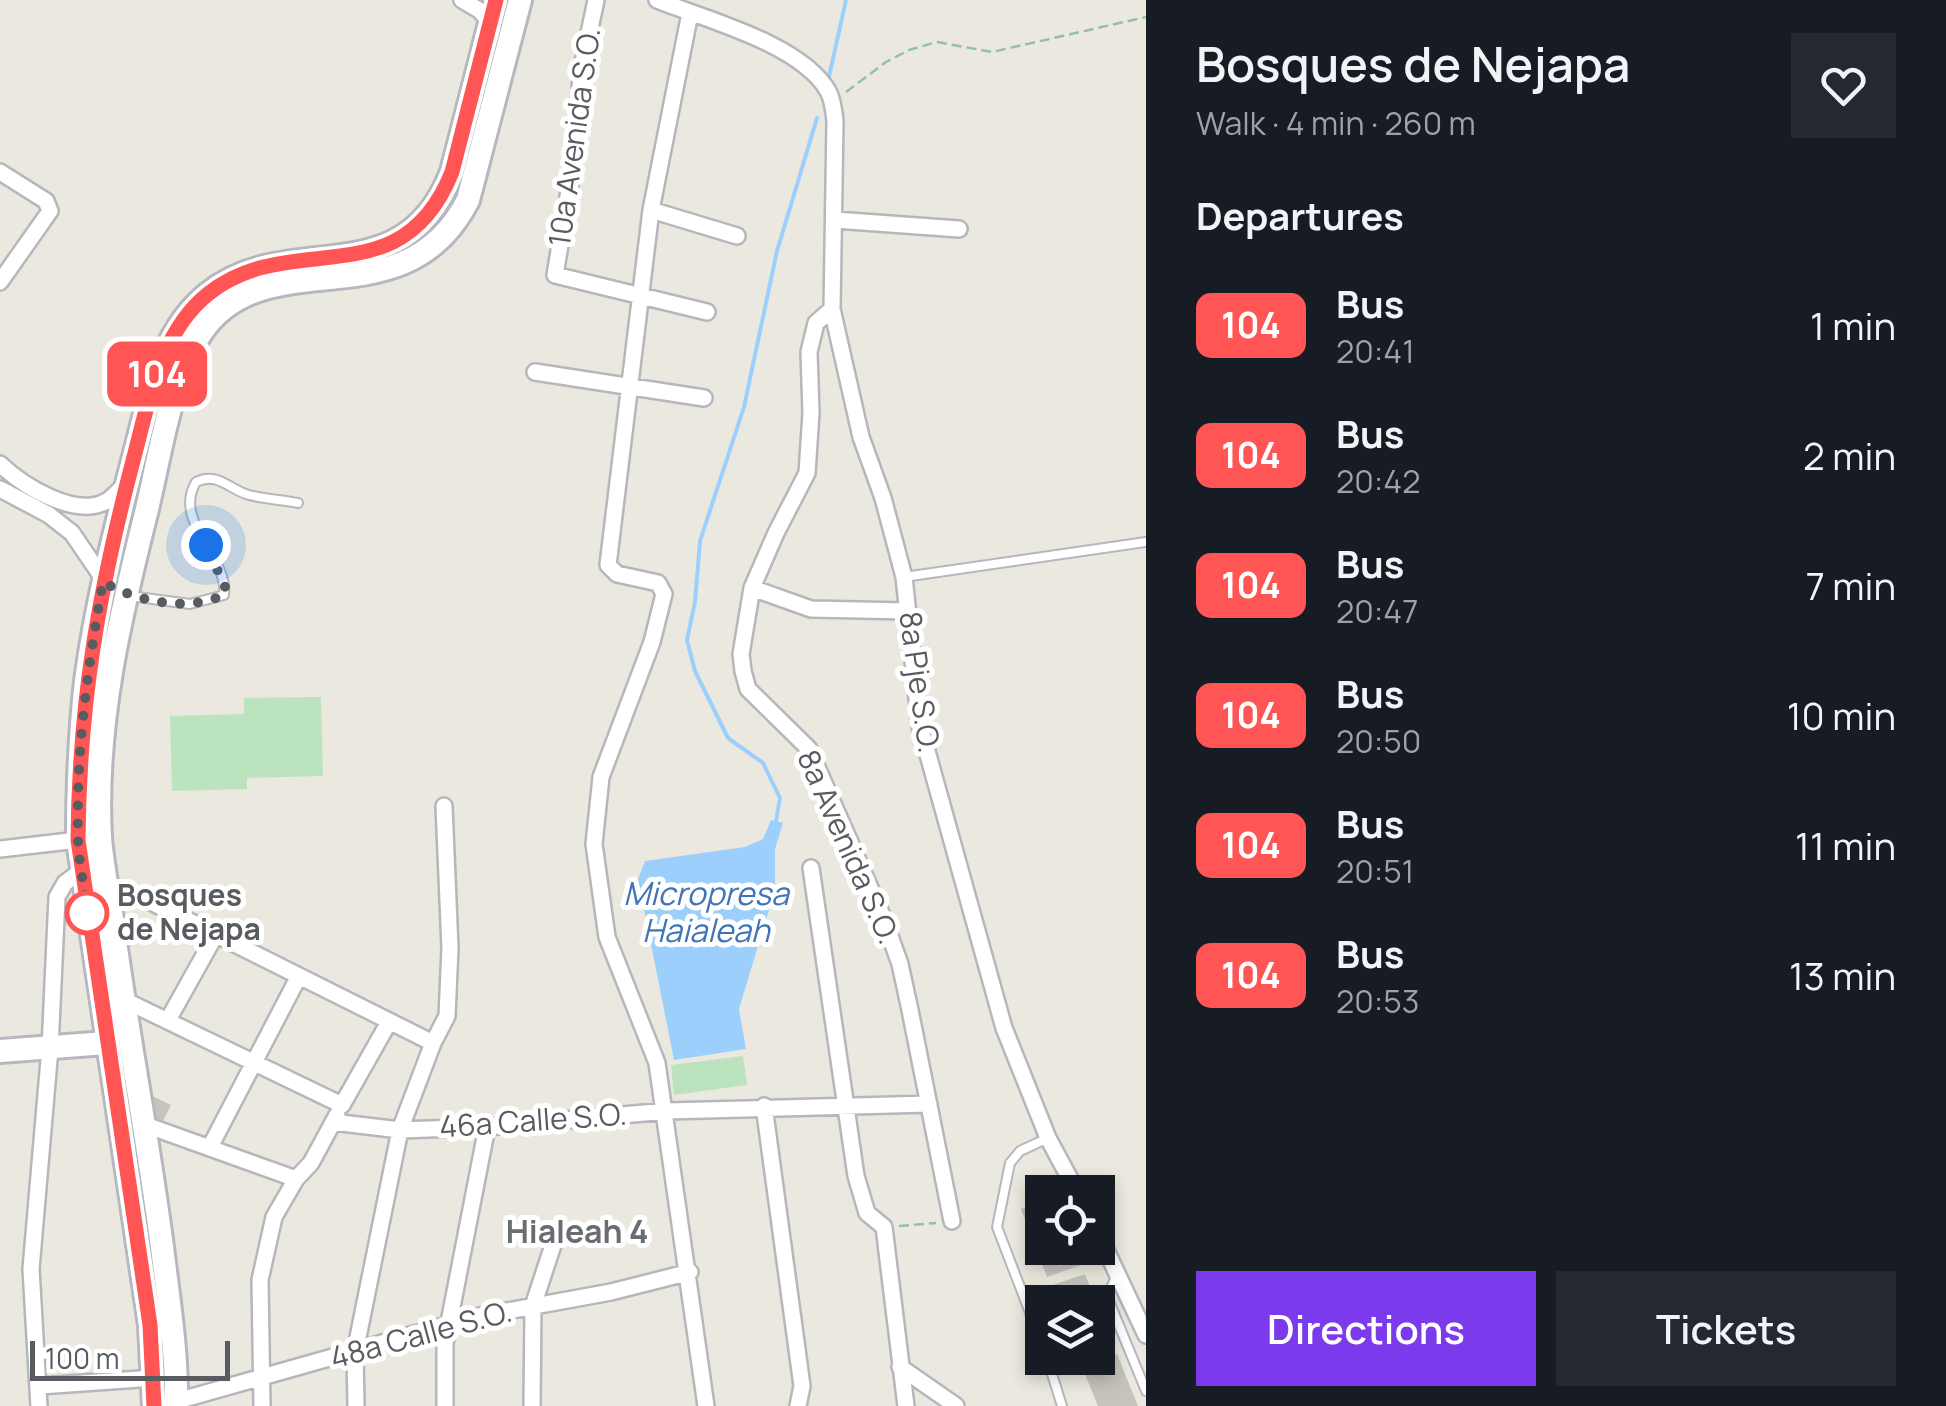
<!DOCTYPE html>
<html lang="en">
<head>
<meta charset="utf-8">
<style>
  body { margin:0; font-family:Manrope,sans-serif; background:#242831; color:#f1f3f6; height:100vh; display:flex; flex-direction:column; font-size:38px; white-space:nowrap }
  * { box-sizing:border-box; margin:0 }
  p { font-size:32px; color:#9ea1a6 }
  .icon { flex:none; width:55px; height:55px; fill:none; stroke:currentColor; stroke-width:2; stroke-linecap:round; stroke-linejoin:round }
  .map { position:relative; flex:1; overflow:hidden }
  .drawer { display:flex; flex-direction:column; background:#171b24; width:800px }
  .drawer>* { flex:none }
  .badge { padding:0 20px; border-radius:15px; font-size:35px; line-height:65px }
  .controls { position:absolute; left:1025px; top:1175px; display:grid; gap:20px }
  .controls a { display:grid; place-items:center; width:90px; height:90px; border-radius:0px; background:#171b24; box-shadow:0 5px 15px #0003; font-size:50px }
  .scale { position:absolute; left:30px; bottom:25px; width:200px; box-sizing:border-box; padding-left:10px; border:5px solid #585b60; border-top:0; font-size:28px; line-height:35px; white-space:nowrap; color:#585b60; -webkit-text-stroke:8px #fff; paint-order:stroke }
  .you { position:absolute; width:50px; height:50px; margin:-25px; border:8px solid #fff; border-radius:50%; background:#1a73e8; box-shadow:0 0 0 15px #1a73e833 }
  .map>.badge { position:absolute; translate:-50% -50%; box-shadow:0 0 0 5px #fff }
  h2 { padding:0 50px; font-size:38px; line-height:90px }
  .round { display:grid; place-items:center; flex:none; width:105px; height:105px; border-radius:0px; background:#242831 }
  .headline { display:flex; align-items:center; justify-content:space-between; height:170px; padding:0 50px }
  h1 { font-size:48px; font-weight:600; line-height:75px }
  .action { display:flex; gap:20px; margin-top:auto; padding:20px 50px }
  .action a { flex:1; height:115px; border-radius:0px; background:#7c3aed; color:#fff; font-size:40px; font-weight:600; line-height:115px; text-align:center }
  .action a+a { background:#242831; color:#f1f3f6 }
  ul { padding:0; list-style:none }
  li { display:flex; align-items:center; gap:30px; height:130px; padding:0 50px }
  li div { flex:1 }
  li b { display:block; font-size:38px }
  li em { font-style:normal }
  li .badge { min-width:110px; font-weight:700; text-align:center }
  main { display:flex; flex:1; min-height:0 }
  .map>svg:first-child { display:block }
</style>
</head>
<body>
<main>
<div class="map">
<svg width="1146" height="1406" viewBox="0 0 1146 1406">
  <rect width="100%" height="100%" fill="#ebe9df"/>
  <!-- green -->
  <path fill="#bbe3bd" d="M321,697l2,79 -76,2v11l-75,2 -2,-75 74,-2v-16z
    M743,1056l4,29 -73,10 -3,-30z"/>
  <!-- water -->
  <path fill="#9dcffd" d="M771,820l12,3 -8,26v41l-36,119 7,40 -72,11 -36,-181 7,-18 100,-14 18,-8z"/>
  <g fill="none" stroke-linecap="round" stroke-linejoin="round">
    <!-- stream -->
    <path stroke="#9dcffd" stroke-width="4" d="M828,81l18,-81
      M776,821l4,-23 -17,-35 -35,-25 -33,-67 -8,-31 8,-38 5,-61 44,-134 33,-156 40,-133"/>
  </g>
  <!-- building -->
  <path fill="#c6c3bd" d="M146,1093l25,12 -10,20 -12,-5z
    M1042,1202v46h32l7,17 -34,12 -26,-68z
    M1085,1274l11,28h-39l-7,-16z
    M1098,1306l13,34 -13,6z
    M1117,1354l21,52h-40l-16,-39z"/>
  <g fill="none" stroke-linecap="round" stroke-linejoin="round">
    <defs>
      <path id="lane" d="M904,577l242,-35
        M130,596l60,8 34,-9c5,-38 -52,-73 -28,-113 21,-11 34,8 53,13 16,4 33,5 49,8
        M1118,1273l-11,23 39,95
        M1042,1344l-45,-117 13,-64 10,-12 28,-13
        M1047,1358l15,48"/>
      <path id="street" d="M462,0l17,10 12,13
        M596,0l-14,67 -10,106 -17,102 152,37
        M657,0c50,20 144,44 171,91 5,9 6,21 7,30l-3,188 29,128 22,61 21,79 16,149 84,302 44,110 29,54
        M690,13l-39,197 -43,355 9,9 41,9 6,11 -12,48 -51,135 -7,67 13,93 50,126 49,343
        M0,172l46,29 4,10 -50,71
        M651,210l86,26
        M835,220l124,9
        M832,309l-16,14 -7,29 2,61 -4,60 -31,60 -24,55 -11,66 2,17 5,18 61,60 76,173 15,42 10,46 42,211
        M535,372l169,26
        M0,464c22,21 75,55 107,37 6,-4 12,-11 18,-16
        M0,489l49,26 23,18 34,50
        M752,588l59,21 97,2
        M0,849l78,-9
        M811,868l45,308 11,37 17,14 22,179
        M107,886l44,16 282,141
        M122,999l220,106 47,-83
        M168,1020l48,-86
        M764,1106l38,280 -4,20
        M333,1122l67,8 87,-3 180,-16 262,-7
        M143,1124l153,55 -22,38 -14,63 2,126
        M210,1147l89,-171
        M296,1179l15,-16 26,-48
        M1098,1233l48,102
        M900,1367l56,39
        M40,1386l114,-8
        M170,1403l304,-86 137,-25 79,-20
        M39,1406l-8,-137 19,-221 7,-151 8,-14 17,-13
        M356,1406l-1,-54 45,-222 33,-87 14,-27 3,-68 -6,-142
        M445,1406v-63l42,-216
        M532,1406l1,-100 24,-73"/>
      <path id="secondary" d="M0,1051l106,-8
        M154,1406l-4,-81 -72,-485c0,-53 2,-106 8,-159 10,-76 29,-150 48,-224 15,-56 26,-125 74,-163 82,-66 195,5 244,-122l44,-172
        M176,1406c1,-48 -6,-96 -12,-143 -14,-115 -37,-229 -52,-344 -4,-27 -10,-55 -12,-82 -6,-112 20,-221 47,-328 13,-54 24,-134 56,-179 66,-92 201,-5 265,-130l52,-200"/>
    </defs>
    <!-- lane casing -->
    <use href="#lane" stroke="#b5b7bc" stroke-width="12"/>
    <!-- street casing -->
    <use href="#street" stroke="#b5b7bc" stroke-width="20"/>
    <!-- secondary casing -->
    <use href="#secondary" stroke="#b5b8be" stroke-width="28"/>
    <!-- path -->
    <path stroke="#94c1a2" stroke-width="2.5" stroke-dasharray="10 5" stroke-linecap="butt" d="M846,92l40,-30 23,-12 28,-8 55,10 154,-35
      M899,1226l37,-3"/>
    <!-- lane -->
    <use href="#lane" stroke="#fff" stroke-width="8"/>
    <!-- street -->
    <use href="#street" stroke="#fff" stroke-width="15"/>
    <!-- secondary -->
    <use href="#secondary" stroke="#fff" stroke-width="22"/>
  </g>
  <g fill="none" stroke-linecap="round" stroke-linejoin="round">
    <defs>
      <path id="line" d="M154,1406l-4,-81 -72,-485c1,-138 21,-250 56,-383 15,-56 26,-125 74,-163 83,-67 193,6 244,-122l44,-172"/>
    </defs>
    <!-- line casing -->
    <use href="#line" stroke="#fff" stroke-width="22"/>
    <!-- line -->
    <use href="#line" stroke="#f55" stroke-width="15"/>
    <!-- walk -->
    <path stroke="#585b60" stroke-width="10" stroke-dasharray="0 18" d="M87,913c-2,-26 -9,-51 -9,-77 -2,-86 10,-170 25,-254 35,20 83,30 121,13l2,-6 -20,-44"/>
  </g>
  <!-- markers -->
  <circle fill="#fff" stroke="#f55" stroke-width="5" cx="87" cy="913" r="20"/>
  <g text-anchor="middle" stroke-width="10" stroke-linejoin="round" paint-order="stroke">
    <!-- street labels -->
    <g font-size="30" fill="#585b60" stroke="#fff">
      <text transform="translate(575 137) rotate(-82)" y="10">10a Avenida S.O.</text>
      <text transform="translate(919 682) rotate(82)" y="10">8a Pje S.O.</text>
      <text transform="translate(848 847) rotate(66)" y="10">8a Avenida S.O.</text>
      <text transform="translate(533 1121) rotate(-4)" y="10">46a Calle S.O.</text>
      <text transform="translate(421 1335) rotate(-15)" y="10">48a Calle S.O.</text>
    </g>
    <!-- stop labels -->
    <g font-size="30" font-weight="bold" fill="#585b60" stroke="#fff" text-anchor="start">
      <text x="117" y="906">Bosques<tspan x="117" dy="34">de Nejapa</tspan></text>
    </g>
    <!-- water labels -->
    <g font-size="32" font-style="italic" fill="#3f74b6" stroke="#fff">
      <text x="706" y="905">Micropresa<tspan x="706" dy="37">Haialeah</tspan></text>
    </g>
    <!-- neighbourhood labels -->
    <g font-size="32" font-weight="bold" fill="#696d72" stroke="#fff">
      <text x="577" y="1243">Hialeah 4</text>
    </g>
  </g>
</svg>
<div class="controls">
<a><svg class="icon" aria-label="locate" viewBox="0 0 24 24"><circle cx="12" cy="12" r="6"/><path d="M12 2v4M12 18v4M2 12h4M18 12h4"/></svg></a>
<a><svg class="icon" aria-label="layers" viewBox="0 0 24 24"><path d="M12 4l9 5-9 5-9-5zM3 14l9 5 9-5"/></svg></a>
</div>
<div class="scale">100 m</div>
<div class="you" style="left:206px;top:545px"></div>
<b class="badge" style="left:157px;top:374px;background:#f55;color:#fff">104</b>
</div>
<section class="drawer">
<div class="headline"><div><h1>Bosques de Nejapa</h1><p>Walk · 4 min · 260 m</p></div><a class="round"><svg class="icon" aria-label="heart" viewBox="0 0 24 24"><path d="M12 20l-8-8c-3-5 5-10 8-4 3-6 11-1 8 4z"/></svg></a></div>
<h2>Departures</h2>
<ul>
<li><span class="badge" style="background:#f55;color:#fff">104</span><div><b>Bus</b><p>20:41</p></div><em>1 min</em></li>
<li><span class="badge" style="background:#f55;color:#fff">104</span><div><b>Bus</b><p>20:42</p></div><em>2 min</em></li>
<li><span class="badge" style="background:#f55;color:#fff">104</span><div><b>Bus</b><p>20:47</p></div><em>7 min</em></li>
<li><span class="badge" style="background:#f55;color:#fff">104</span><div><b>Bus</b><p>20:50</p></div><em>10 min</em></li>
<li><span class="badge" style="background:#f55;color:#fff">104</span><div><b>Bus</b><p>20:51</p></div><em>11 min</em></li>
<li><span class="badge" style="background:#f55;color:#fff">104</span><div><b>Bus</b><p>20:53</p></div><em>13 min</em></li>
</ul>
<div class="action"><a>Directions</a><a>Tickets</a></div>
</section>
</main>
</body>
</html>
